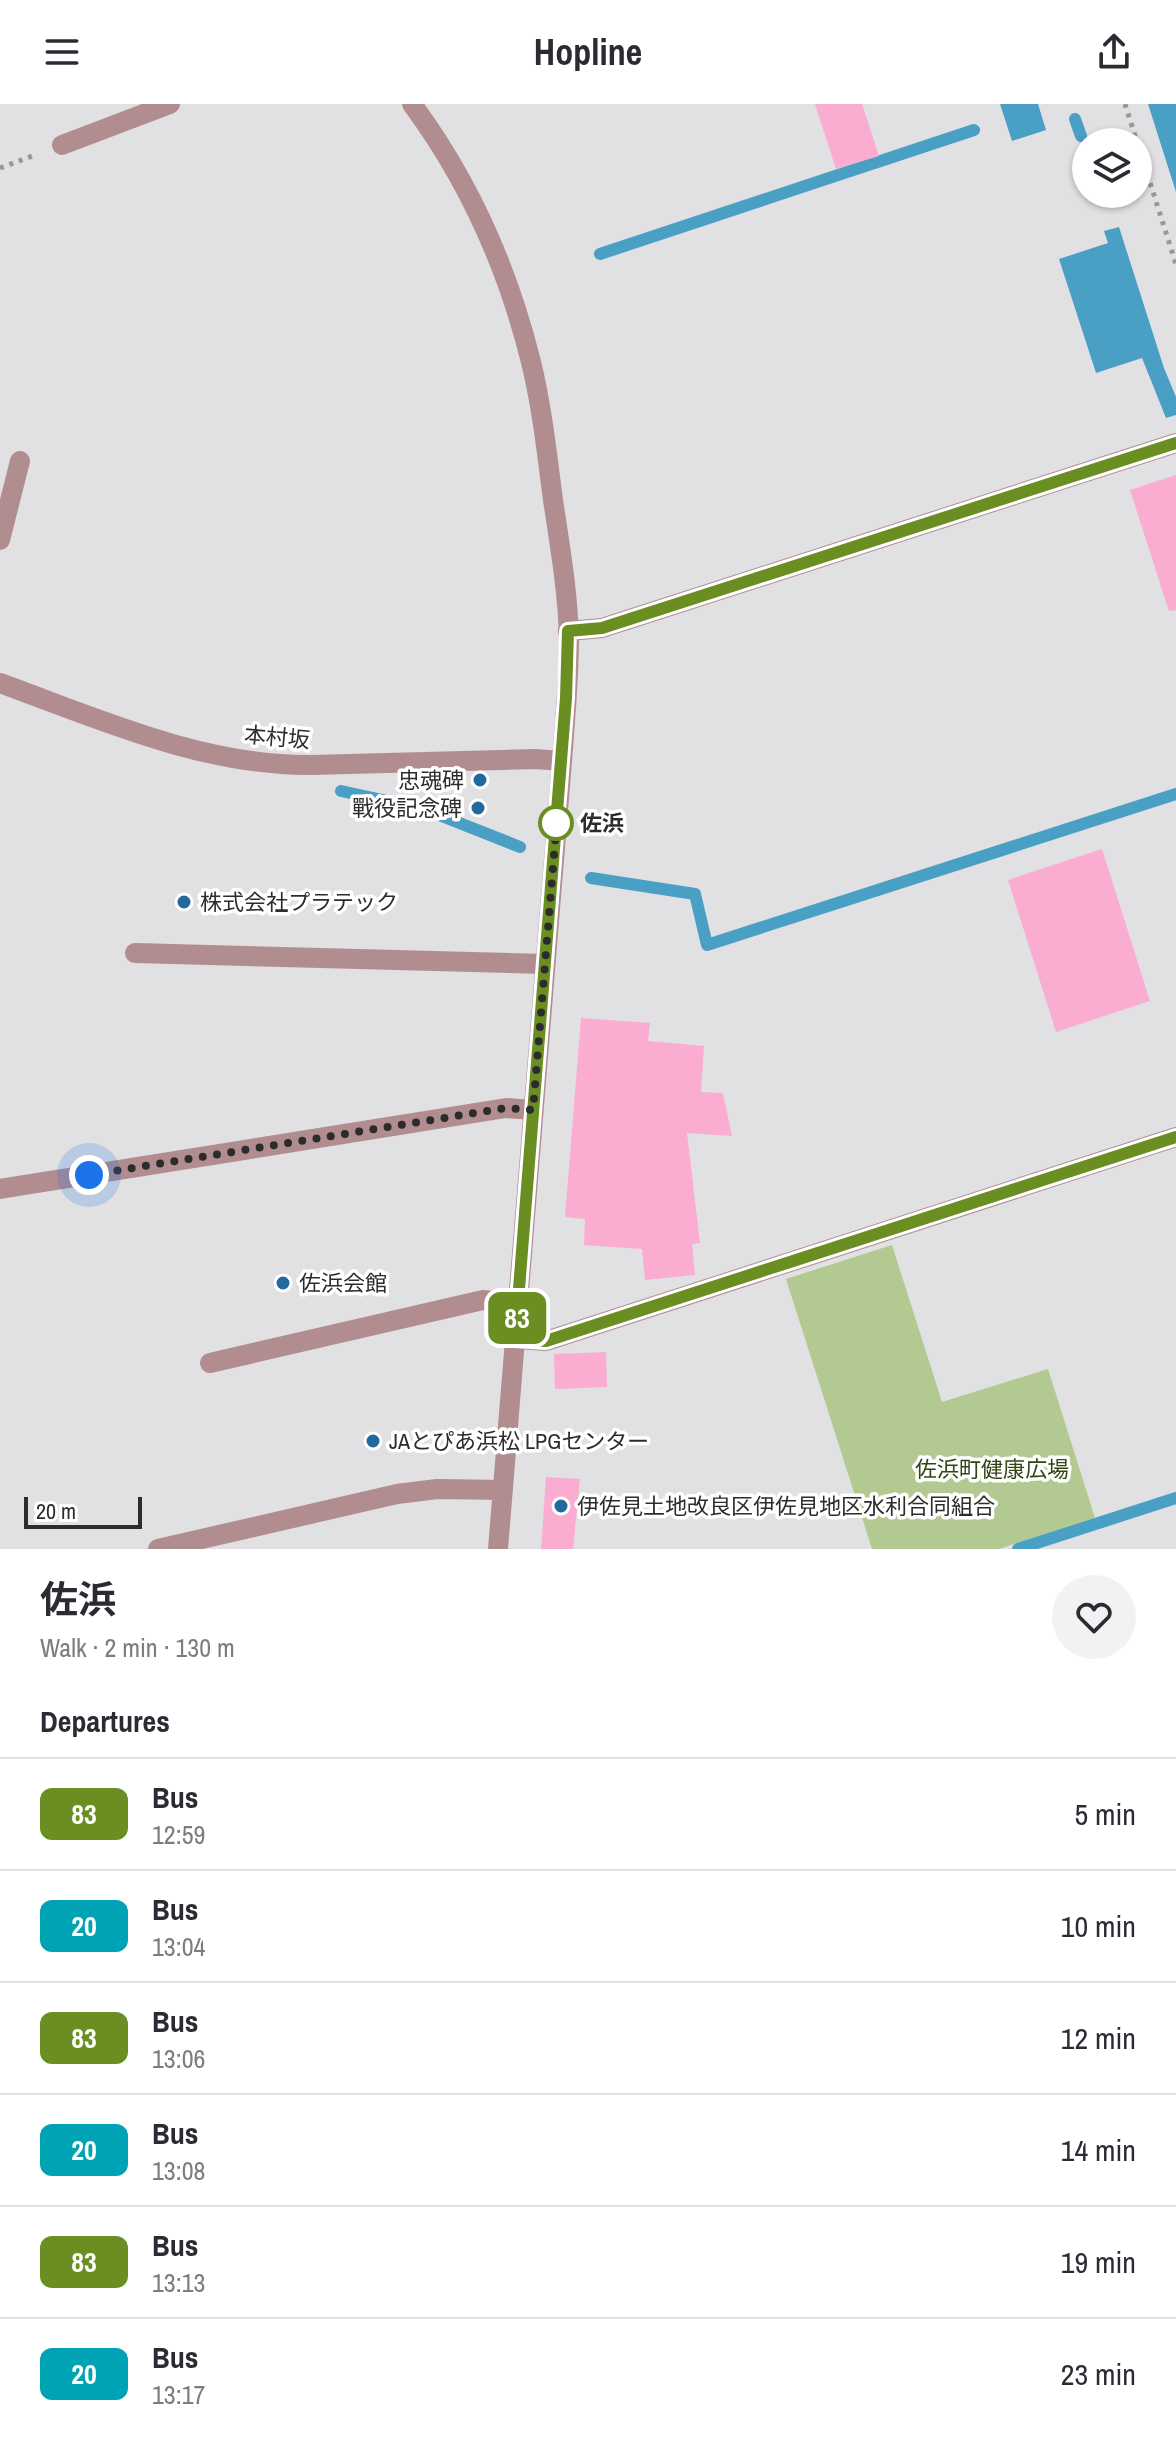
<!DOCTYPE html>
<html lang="en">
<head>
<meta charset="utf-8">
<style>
  body { margin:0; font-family:"Archivo Narrow","Noto Sans JP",sans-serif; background:#f2f2f3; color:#2b2b33; height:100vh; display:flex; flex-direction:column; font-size:30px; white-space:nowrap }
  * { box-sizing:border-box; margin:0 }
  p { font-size:26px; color:#7c7c81 }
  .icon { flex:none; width:44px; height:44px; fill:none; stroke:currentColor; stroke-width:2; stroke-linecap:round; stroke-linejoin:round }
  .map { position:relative; height:1445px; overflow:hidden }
  .panel { display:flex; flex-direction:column; background:#fff; flex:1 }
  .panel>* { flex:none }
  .badge { padding:0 16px; border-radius:12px; font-size:28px; line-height:52px }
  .buttons { position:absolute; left:1072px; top:24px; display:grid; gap:16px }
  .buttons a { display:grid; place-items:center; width:80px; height:80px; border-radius:50%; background:#fff; box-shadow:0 2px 6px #0004; font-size:40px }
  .scale { position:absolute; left:24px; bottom:20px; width:118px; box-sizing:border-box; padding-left:8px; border:4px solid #2d2c2d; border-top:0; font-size:22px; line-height:28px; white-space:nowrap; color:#2d2c2d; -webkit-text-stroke:6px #fff; paint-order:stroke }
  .you { position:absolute; width:40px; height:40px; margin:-20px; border:6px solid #fff; border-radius:50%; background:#1a73e8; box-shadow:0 0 0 12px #1a73e833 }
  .map>.badge { position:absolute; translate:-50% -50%; box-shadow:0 0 0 4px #fff }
  h2 { padding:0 40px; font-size:30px; line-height:72px }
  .round { display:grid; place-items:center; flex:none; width:84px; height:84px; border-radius:42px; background:#f2f2f3 }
  .head { display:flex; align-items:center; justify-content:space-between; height:136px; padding:0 40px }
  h1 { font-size:38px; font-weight:700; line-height:60px }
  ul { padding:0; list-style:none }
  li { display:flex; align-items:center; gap:24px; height:112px; padding:0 40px; border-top:2px solid #e1e1e2 }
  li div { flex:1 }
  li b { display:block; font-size:30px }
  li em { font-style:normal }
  li .badge { min-width:88px; font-weight:700; text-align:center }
  header { display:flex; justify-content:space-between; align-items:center; height:104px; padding:0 40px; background:#fff; font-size:36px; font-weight:700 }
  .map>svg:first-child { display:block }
</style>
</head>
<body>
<header><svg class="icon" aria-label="menu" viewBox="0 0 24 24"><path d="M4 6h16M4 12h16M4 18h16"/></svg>Hopline<svg class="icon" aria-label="share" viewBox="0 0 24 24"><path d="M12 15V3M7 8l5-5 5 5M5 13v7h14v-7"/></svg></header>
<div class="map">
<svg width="1176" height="1445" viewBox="0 0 1176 1445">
  <rect width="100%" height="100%" fill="#e1e0e3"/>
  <!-- green -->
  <path fill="#b2ca91" d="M892,1141l50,157 106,-33 47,149 -96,31h-127l-86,-270z"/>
  <!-- water -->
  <path fill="#4a9fc4" d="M1000,0h38l8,26 -34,11z
    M1148,0h28v88z
    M1119,123l45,141 12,29v18l-10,3 -24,-60 -46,15 -37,-114 49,-16 -4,-12z"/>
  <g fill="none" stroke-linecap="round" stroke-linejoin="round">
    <!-- stream -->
    <path stroke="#4a9fc4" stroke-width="12" d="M1075,15l6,17
      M600,150l374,-124
      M341,687l83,18 96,38
      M591,774l104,16 12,51 469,-151
      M1018,1445l158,-51"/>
  </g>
  <!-- building -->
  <path fill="#faadd0" d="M815,0h47l17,52 -43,13z
    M1176,371v135l-7,1 -39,-121z
    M1102,745l48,152 -94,31 -48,-152z
    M581,914l69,5 -2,18 56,5 -3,46 22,1 9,43 -45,-3 13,110 -8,1 3,31 -50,5 -3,-31 -58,-4 1,-26 -20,-2z
    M606,1248l1,35 -52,2 -1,-35z
    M546,1373l34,2 -7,70h-32z"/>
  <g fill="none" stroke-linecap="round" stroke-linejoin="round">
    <!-- path -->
    <path stroke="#98979a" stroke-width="5" stroke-dasharray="4 6" stroke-linecap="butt" d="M1125,0l12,38
      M1138,41l38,119
      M0,64l35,-13"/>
    <!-- service -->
    <path stroke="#b18d90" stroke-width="20" d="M0,436l20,-79"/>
    <!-- minor -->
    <path stroke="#b18d90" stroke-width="20" d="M62,41l108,-41
      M568,527l34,-3 574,-185
      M0,579c99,36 203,83 311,82l224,-6 27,2
      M135,849l410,11
      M0,1085l506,-81 27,2
      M515,1235l31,2 630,-204
      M210,1259l273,-63 35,3"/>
    <!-- tertiary -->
    <path stroke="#b18d90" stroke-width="20" d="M412,0c57,77 96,165 119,258 11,45 16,92 22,138 7,46 15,93 16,139 0,41 -4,81 -7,122l-64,788
      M158,1445l239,-55 40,-5 66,1"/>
  </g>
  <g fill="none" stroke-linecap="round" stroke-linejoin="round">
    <defs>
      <path id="line" d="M1176,339l-574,185 -34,3 -2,67 -51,641 31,2 630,-204"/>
    </defs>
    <!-- line casing -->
    <use href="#line" stroke="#fff" stroke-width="18"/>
    <!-- line -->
    <use href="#line" stroke="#6b8e23" stroke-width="12"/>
    <!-- walk -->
    <path stroke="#2d2c2d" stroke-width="8" stroke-dasharray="0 14.4" d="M89,1071l417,-67 27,2 24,-291 -1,4"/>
  </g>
  <!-- markers -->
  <g fill="#23699e" stroke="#fff" stroke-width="3">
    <circle cx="480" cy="676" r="8"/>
    <circle cx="478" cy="704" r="8"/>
    <circle cx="184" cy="798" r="8"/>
    <circle cx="283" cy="1179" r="8"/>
    <circle cx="373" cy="1337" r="8"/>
    <circle cx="561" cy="1402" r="8"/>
  </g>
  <circle fill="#fff" stroke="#6b8e23" stroke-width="4" cx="556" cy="719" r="16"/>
  <g text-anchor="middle" stroke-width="7" stroke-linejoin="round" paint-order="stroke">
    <!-- street labels -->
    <g font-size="22" fill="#2d2c2d" stroke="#fff">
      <text transform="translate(277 633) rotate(5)" y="8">本村坂</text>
    </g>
    <!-- poi labels -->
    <g font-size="22" fill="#2d2c2d" stroke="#fff" text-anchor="start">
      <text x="464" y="684" text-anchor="end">忠魂碑</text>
      <text x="462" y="712" text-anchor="end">戰役記念碑</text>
      <text x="200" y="806">株式会社プラテック</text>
      <text x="299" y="1187">佐浜会館</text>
      <text x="389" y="1345">JAとぴあ浜松 LPGセンター</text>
      <text x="577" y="1410">伊佐見土地改良区伊佐見地区水利合同組合</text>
    </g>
    <!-- stop labels -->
    <g font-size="22" font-weight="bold" fill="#2d2c2d" stroke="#fff" text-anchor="start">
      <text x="580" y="727">佐浜</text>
    </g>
    <!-- park labels -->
    <g font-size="22" fill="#334513" stroke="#fff">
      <text x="992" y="1373">佐浜町健康広場</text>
    </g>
  </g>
</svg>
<div class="buttons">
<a><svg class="icon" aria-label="layers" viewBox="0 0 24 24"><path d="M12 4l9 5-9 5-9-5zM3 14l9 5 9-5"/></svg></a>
</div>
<div class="scale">20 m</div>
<div class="you" style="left:89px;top:1071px"></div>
<b class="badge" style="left:517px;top:1214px;background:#6b8e23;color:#fff">83</b>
</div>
<section class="panel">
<div class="head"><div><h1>佐浜</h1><p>Walk · 2 min · 130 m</p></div><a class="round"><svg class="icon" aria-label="heart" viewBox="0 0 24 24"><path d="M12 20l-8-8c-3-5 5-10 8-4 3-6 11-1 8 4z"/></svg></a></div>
<h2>Departures</h2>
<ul>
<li><span class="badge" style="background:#6b8e23;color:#fff">83</span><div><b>Bus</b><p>12:59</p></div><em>5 min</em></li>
<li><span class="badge" style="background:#00a3b4;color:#fff">20</span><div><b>Bus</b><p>13:04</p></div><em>10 min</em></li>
<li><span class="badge" style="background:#6b8e23;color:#fff">83</span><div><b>Bus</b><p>13:06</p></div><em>12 min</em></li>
<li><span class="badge" style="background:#00a3b4;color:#fff">20</span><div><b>Bus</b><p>13:08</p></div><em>14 min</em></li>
<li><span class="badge" style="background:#6b8e23;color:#fff">83</span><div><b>Bus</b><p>13:13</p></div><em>19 min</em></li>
<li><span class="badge" style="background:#00a3b4;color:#fff">20</span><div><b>Bus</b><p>13:17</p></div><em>23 min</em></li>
</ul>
</section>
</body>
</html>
